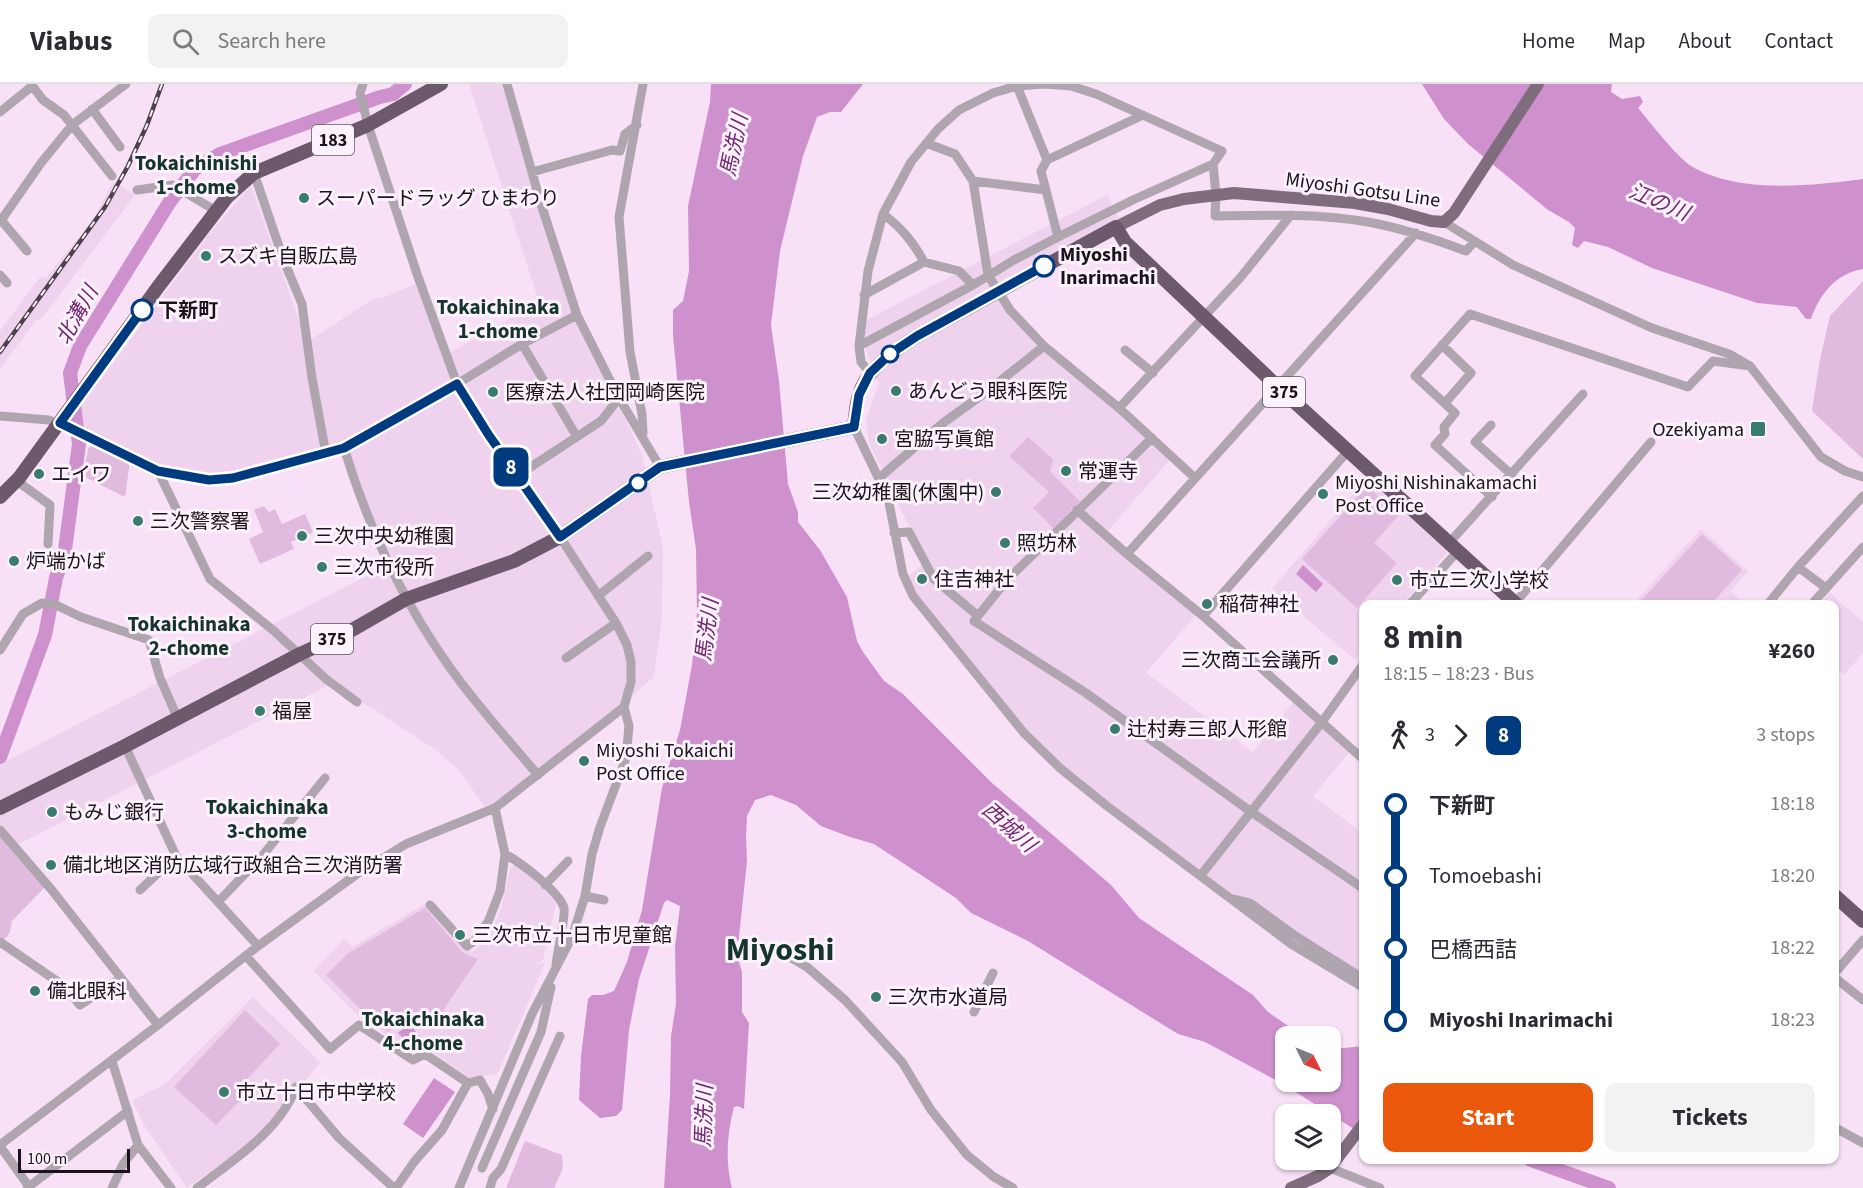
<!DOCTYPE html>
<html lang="en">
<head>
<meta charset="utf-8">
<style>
  body { margin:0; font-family:"Source Sans 3","Noto Sans JP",sans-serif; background:#f2f2f3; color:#2b2b33; height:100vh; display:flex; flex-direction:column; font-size:22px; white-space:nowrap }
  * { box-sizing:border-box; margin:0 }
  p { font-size:20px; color:#7c7c81 }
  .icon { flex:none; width:33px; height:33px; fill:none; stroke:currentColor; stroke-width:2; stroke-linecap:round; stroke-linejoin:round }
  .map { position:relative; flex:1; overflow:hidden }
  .panel { position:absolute; left:1359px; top:516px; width:480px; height:564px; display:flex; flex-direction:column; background:#fff; border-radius:12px; box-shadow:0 2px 4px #0004 }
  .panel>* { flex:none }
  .badge { padding:0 12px; border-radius:9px; font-size:21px; line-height:39px }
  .needle { width:39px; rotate:133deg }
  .buttons { position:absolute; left:1275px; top:942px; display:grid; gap:12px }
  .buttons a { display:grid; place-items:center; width:66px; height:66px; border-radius:12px; background:#fff; box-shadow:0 2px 4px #0004; font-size:30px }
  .scale { position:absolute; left:18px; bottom:15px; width:112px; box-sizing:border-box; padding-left:6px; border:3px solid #1b131b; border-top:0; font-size:16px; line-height:21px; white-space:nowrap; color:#1b131b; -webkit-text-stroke:4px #fcf2fb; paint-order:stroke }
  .map>.badge { position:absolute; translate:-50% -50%; box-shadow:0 0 0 3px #fff }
  .legs { display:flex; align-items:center; gap:9px; height:66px; padding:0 24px; font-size:20px }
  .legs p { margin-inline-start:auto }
  .overview { display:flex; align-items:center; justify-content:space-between; height:102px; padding:0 24px }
  h1 { font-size:33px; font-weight:700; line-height:45px }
  .action { display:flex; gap:12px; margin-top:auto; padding:12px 24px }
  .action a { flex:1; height:69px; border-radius:12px; background:#ea580c; color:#fff; font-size:24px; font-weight:700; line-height:69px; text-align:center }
  .action a+a { background:#f2f2f3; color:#2b2b33 }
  ul { padding:0 24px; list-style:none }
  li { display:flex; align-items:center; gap:21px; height:72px; font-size:22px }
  li i { display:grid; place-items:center; width:9px; height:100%; margin:0 8px; background:currentColor }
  li i::after { content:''; width:15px; height:15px; margin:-8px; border:4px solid; border-radius:50%; background:#fff }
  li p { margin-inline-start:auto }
  li:first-child i { background:linear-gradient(#0000 50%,currentColor 0) }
  li:last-child i { background:linear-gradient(currentColor 50%,#0000 0) }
  header { display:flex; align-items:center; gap:36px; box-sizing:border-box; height:84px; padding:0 30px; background:#fff; border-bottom:2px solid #e1e1e2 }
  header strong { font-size:28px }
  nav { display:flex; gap:33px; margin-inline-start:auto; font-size:21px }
  .search { width:420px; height:54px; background:#f2f2f3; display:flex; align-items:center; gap:15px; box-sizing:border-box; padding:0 21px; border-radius:12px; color:#7c7c81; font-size:22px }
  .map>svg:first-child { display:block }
</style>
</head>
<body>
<header>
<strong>Viabus</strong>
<div class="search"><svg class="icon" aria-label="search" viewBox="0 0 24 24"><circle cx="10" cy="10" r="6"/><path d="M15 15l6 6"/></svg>Search here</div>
<nav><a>Home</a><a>Map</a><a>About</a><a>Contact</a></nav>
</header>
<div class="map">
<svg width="1863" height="1104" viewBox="0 0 1863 1104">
  <rect width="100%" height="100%" fill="#f8e0f7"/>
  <!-- built -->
  <path fill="#efd2ee" d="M469,0h37l69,230 67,140 21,94 -1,69 -8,60 -145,122 -22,11 -29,-41 -22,-19 -103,-67 -318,163 -15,13v-95l388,-199 -46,-115 -133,29 -39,-10 -85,-38 -4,-25 128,-172 42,-48 56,156 66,-43 15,-3 31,-14 27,73 93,-53z
    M113,98l22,13 -93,123 -6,2 -36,49v-38l40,-54h6l45,-54z
    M1107,111l16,30 -124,67 29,35 145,129 -67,77 92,79 -52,61 107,79 43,-53 55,51 -38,46 50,37v145l-118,-69 -195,-149 -146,-181 22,-17 -57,-120 -3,-22 13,-37 -22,-58z
    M1369,391l81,74 -48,55h-38l-1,46 -8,10 -83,-71z
    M1701,445l47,42 -18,20 15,13h-112z
    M1830,509l33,29v31l-19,22 -9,-9 -1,-62h-14z
    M516,780l36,33 4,7 -13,56 -7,5 9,-2 -47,110 -28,5 -40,-28 -9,8 -31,-20 -23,-18 -6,-1 -47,-48 30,-32 8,8 76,-45 44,50 16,-13 13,-30 9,-40z
    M253,913l67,65 -54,70 -79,56 -43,-63 -12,-25 32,-15z"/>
  <!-- green -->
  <path fill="#e1badf" d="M1863,197v178l-51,-48 8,-52 10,-43z
    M1028,353l25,22 -3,13 30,29 -27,27 -20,-20 16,-16 -40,-36z
    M91,362l39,15 -5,36 -42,-21 5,-27z
    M1367,402l32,29 -25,28 23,20 -40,45 -55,-49z
    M264,422l5,6 6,-3 7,15 23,-10 8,18 -22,10 3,7 -34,15 -11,-25 14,-7 -9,-22z
    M1702,450l40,36 -31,34h-73z
    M2,752l43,51 -33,34 -2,11 -6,8 -4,-3v-99z
    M425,824l38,45 15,6 -47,69 -19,-17 -24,21 -18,-16 -5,-2 -39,-39 21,-21z
    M245,926l35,34 -34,36 7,7 -37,38 -42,-38z
    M525,1057l37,14 1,13 -9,20h-48z"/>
  <!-- water -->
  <path fill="#ce91cd" d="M711,0h152l-22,28h-11l-13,5 -14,39 -23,95 -9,74 8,56 9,103 10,28v10l22,28 27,47 10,44 6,11 21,29 19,13 89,89 119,102 28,33 114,77 15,17 29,20 10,4h-21v46h44l1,-35 4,2 28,-3v71l-9,12 -71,-45 -78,-42 -27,-8 -150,-93 -57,-28 -15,-15 -82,-54 -24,-7 -29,-11 -25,-21 -25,-10 -16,5 -8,16 -1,21 1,24 -10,95 5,16v40l7,11 -5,86 -6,-3 -4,1c-7,26 -9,55 -2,81h-68l6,-93 1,-59 5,-32 -1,-57 5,-41 -13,-6 -3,3 -25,76 -10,51 -7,80 -6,6 -16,2 -21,-18 2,-44 7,-57 4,-4h11l11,-4 13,-29 15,-52 20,-122 18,-58 12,-65 5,-52 -1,-64 -7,-47 -16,-166v-26l10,-9 6,-30 -1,-65 22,-104z
    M1422,0h190l-1,8 11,7 18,-3 3,6 -5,6c12,14 39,49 53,58 47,28 119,20 172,13v90c-27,4 -44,26 -52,50h-5l-9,-12 -40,-4 -105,-35 -44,-21 -24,-6 -6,7 -6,-3 3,-17 -6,-6 -21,-12 -80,-66 -24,-25z
    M1303,481l20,19 -7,8 -20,-18z
    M409,940l18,20 -10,9 -19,-20z
    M434,994l21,14 -32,46 -20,-14z"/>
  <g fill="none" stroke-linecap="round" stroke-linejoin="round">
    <!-- river -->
    <path stroke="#ce91cd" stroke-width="14" d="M0,673l45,-122 11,-57 9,-28 14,-106 -9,-71 10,-27 89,-143 26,-34 25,-15 160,-57 13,-3 12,-10
      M1531,1076l78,28"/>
    <!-- minor -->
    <path stroke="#afa5af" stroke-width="9" d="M31,0l12,16 21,15 48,61
      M507,0l34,120 36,111 42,83 41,69
      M1017,2l30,74
      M92,25l28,38
      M0,28l31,-25
      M926,59l29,11 18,27 15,94 22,35 34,36 75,62 76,70
      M1213,80l3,30 -1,22c50,-1 103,-3 153,6 34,6 66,17 98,29l8,-9
      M532,88l80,-22 8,1 5,-17 12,-9
      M254,89l30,88 18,43 10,74 14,76
      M973,97l73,9
      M137,106l36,-5 43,26
      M883,130c19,14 30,28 41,48
      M1,136l26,31
      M0,138l41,-59 31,-38 54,-41
      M1444,138l69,43 139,63 77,26 21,12 71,91 24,14 18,6
      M1058,153l-17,-66 6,-11 96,-45
      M0,191l7,8
      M864,211l60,-33 35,9 14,14
      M522,260l55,93
      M1442,261l29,28 -26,30
      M859,262l114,-61 41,-25 44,-23 77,-38 78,-35 9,-13 -126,-57 -25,-8 -27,-2 -27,2 -24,7 -34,17 -21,19 -27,33 -28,52 -15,57 -9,75 2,16 9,11
      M1125,266l28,23
      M1119,324l121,-130 51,-63
      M0,332l49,4 109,51 51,9 24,-2 111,-30 113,-64 65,-40 55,-29
      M1491,341l-16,17 37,33
      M854,343l34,71 15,76 10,22 111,137 37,36 46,37 184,138 73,44
      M643,349l-1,-19 -12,-62 -11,-135 24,-133
      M1152,354l-146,143 -32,40 112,72 164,118 114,78
      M344,364c26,85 64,165 118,236 24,31 50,61 76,91
      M158,387l52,108 64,52 52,48 31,23
      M517,392l84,-55 18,-23
      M879,394l64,-55 46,-33 55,-44
      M17,397l33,24 -2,39
      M1492,413l-57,-52 10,-11 -1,-7 11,-14 -40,-37 55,-62 218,73 25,-26 37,5
      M1077,426l50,44 76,62 161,144
      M894,449l15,-1 25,47 43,36
      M1449,459l134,-149
      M1127,470l289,-321
      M1798,483l28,21
      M598,512l50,-40
      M1515,519l136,-161
      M1410,520l48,-53
      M1768,520l30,-37 65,-71
      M1812,520l51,-57
      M1203,532l145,-165
      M0,566l23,-36 19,-11 14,2 25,12 68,23 11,38 17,39
      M566,574l50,-35
      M125,662l51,110 82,90
      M0,746l51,59 107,136 -158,120
      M505,770c15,8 54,37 59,54 2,8 -7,45 -8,57
      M1201,791l121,-153 42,-59
      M545,801l23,-24
      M140,806l36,-34
      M585,812l19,4
      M1234,815l16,4 44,32 70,44
      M218,818l45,-47 62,-77
      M430,821l37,41 7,-5 14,-19 12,-31 5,-37 -10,-46
      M0,858l64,44 16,19 41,-27
      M783,869l24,14 38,33 57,62 29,48 36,45 27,22 19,11
      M246,872l84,93 29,-24 54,35 12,-6 43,29 12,-3 8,14 5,15
      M1834,890l29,-34
      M1834,893l29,23
      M974,928l19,-39
      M158,941l100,-79 99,-72 49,-30 89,-36 129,-101 7,-25v-20l-4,-17 -11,-22 -56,-86 -72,-103 -31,-50 -40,-110 -49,-149 -8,-32 3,-9
      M112,977l26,84 33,43
      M296,1003l43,51 55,50
      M1834,1043l29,16
      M0,1062l30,42
      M482,1084l59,-136 10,-45
      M1330,1084l50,20
      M27,1104l101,-77
      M112,1104l11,-24 15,-19
      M197,1104c36,-28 83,-57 99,-101
      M396,1104l18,-26 28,-32 26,-47
      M459,1104l73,-174 40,-77 13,-41 7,-42 8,-27 26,-69 3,-32 -5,-19
      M490,1104l3,-10 8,-9 59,-133"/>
    <!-- major -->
    <path stroke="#7f6d7e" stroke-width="12" d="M1116,143l44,-22 24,-6 50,-6 121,10 33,6 43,12 13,1 10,-9 84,-129
      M1291,1104l27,-12 12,-8 34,-45"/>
    <!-- highway -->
    <path stroke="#6d596c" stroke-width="14" d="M0,413l19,-19 139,-191 69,-90 27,-24 114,-48 73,-41
      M0,724l125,-62 175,-92 52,-24 54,-31 108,-38 46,-24 100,-70 194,-40c1,-10 2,-20 4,-29 7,-29 36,-47 59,-62l199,-109 9,15 152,144 239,218
      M1834,811l29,26"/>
    <defs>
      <path id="rail" d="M0,268l105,-145 23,-41 19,-41 15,-41"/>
    </defs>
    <!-- rail casing -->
    <use href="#rail" stroke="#4d414c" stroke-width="4.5"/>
    <!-- rail -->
    <use href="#rail" stroke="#fcf2fb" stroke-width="2" stroke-dasharray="7" stroke-linecap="butt"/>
  </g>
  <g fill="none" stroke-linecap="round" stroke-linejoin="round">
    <defs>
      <path id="line-1" d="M142,226l-82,113 98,48 51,9 24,-2 111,-30 113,-64 31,50 72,103 100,-70 194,-40 5,-32 11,-22 20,-19 27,-18 127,-70"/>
    </defs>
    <!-- line-1 casing -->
    <use href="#line-1" stroke="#fff" stroke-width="14"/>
    <!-- line-1 -->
    <use href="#line-1" stroke="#003b80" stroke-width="9"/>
  </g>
  <!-- markers -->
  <g fill="#397c6e" stroke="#fcf2fb" stroke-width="2">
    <circle cx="304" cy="114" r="6"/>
    <circle cx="206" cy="172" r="6"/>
    <circle cx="896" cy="307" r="6"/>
    <circle cx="493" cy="308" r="6"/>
    <rect x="1750" y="337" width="16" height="16" rx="3"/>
    <circle cx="882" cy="355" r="6"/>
    <circle cx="1066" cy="387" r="6"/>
    <circle cx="39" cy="390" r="6"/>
    <circle cx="996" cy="408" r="6"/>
    <circle cx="1323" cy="410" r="6"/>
    <circle cx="138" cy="437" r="6"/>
    <circle cx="302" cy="452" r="6"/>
    <circle cx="1005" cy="459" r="6"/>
    <circle cx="14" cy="477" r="6"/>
    <circle cx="322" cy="483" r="6"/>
    <circle cx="922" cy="495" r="6"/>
    <circle cx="1397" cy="496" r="6"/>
    <circle cx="1207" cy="520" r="6"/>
    <circle cx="1333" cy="576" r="6"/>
    <circle cx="260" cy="627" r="6"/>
    <circle cx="1115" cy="645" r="6"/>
    <circle cx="584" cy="677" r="6"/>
    <circle cx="52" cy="728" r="6"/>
    <circle cx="51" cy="781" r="6"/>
    <circle cx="460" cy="851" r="6"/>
    <circle cx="35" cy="907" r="6"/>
    <circle cx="876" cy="913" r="6"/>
    <circle cx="224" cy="1008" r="6"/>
  </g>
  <g fill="#fff" stroke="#003b80" stroke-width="3">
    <circle cx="1044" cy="182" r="10"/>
    <circle cx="142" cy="226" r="10"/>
    <circle cx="890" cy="270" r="8"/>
    <circle cx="638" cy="399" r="8"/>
  </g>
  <g text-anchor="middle" stroke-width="6" stroke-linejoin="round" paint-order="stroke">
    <!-- shield labels -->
    <g fill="#fcf2fb" stroke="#5e565e" stroke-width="1.5">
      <rect x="312" y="41" width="42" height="30" rx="4.5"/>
      <rect x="1263" y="293" width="42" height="30" rx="4.5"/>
      <rect x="311" y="540" width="42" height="30" rx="4.5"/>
    </g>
    <g font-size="18" font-weight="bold" fill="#1b131b">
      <text x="333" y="62">183</text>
      <text x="1284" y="314">375</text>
      <text x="332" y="561">375</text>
    </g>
    <!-- street labels -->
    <g font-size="20" fill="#1b131b" stroke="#fcf2fb">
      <text transform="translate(1363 105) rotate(8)" y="7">Miyoshi Gotsu Line</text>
    </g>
    <!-- poi labels -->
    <g font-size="20" fill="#1b131b" stroke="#fcf2fb" text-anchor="start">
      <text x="316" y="121">スーパードラッグ ひまわり</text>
      <text x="218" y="179">スズキ自販広島</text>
      <text x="908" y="314">あんどう眼科医院</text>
      <text x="505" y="315">医療法人社団岡崎医院</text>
      <text x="1744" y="352" text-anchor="end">Ozekiyama</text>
      <text x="894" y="362">宮脇写眞館</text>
      <text x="1078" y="394">常運寺</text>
      <text x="51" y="397">エイワ</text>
      <text x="1335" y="405">Miyoshi Nishinakamachi<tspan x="1335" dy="23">Post Office</tspan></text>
      <text x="984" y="415" text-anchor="end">三次幼稚園(休園中)</text>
      <text x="150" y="444">三次警察署</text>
      <text x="314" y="459">三次中央幼稚園</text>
      <text x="1017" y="466">照坊林</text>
      <text x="26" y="484">炉端かば</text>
      <text x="334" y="490">三次市役所</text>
      <text x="934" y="502">住吉神社</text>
      <text x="1409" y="503">市立三次小学校</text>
      <text x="1219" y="527">稲荷神社</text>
      <text x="1321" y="583" text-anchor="end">三次商工会議所</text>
      <text x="272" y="634">福屋</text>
      <text x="1127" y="652">辻村寿三郎人形館</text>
      <text x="596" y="673">Miyoshi Tokaichi<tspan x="596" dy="23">Post Office</tspan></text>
      <text x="64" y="735">もみじ銀行</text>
      <text x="63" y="788">備北地区消防広域行政組合三次消防署</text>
      <text x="472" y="858">三次市立十日市児童館</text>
      <text x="47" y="914">備北眼科</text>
      <text x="888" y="920">三次市水道局</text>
      <text x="236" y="1015">市立十日市中学校</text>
    </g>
    <!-- stop labels -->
    <g font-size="20" font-weight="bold" fill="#1b131b" stroke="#fcf2fb" text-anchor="start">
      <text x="1060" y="177">Miyoshi<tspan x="1060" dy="23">Inarimachi</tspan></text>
      <text x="158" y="233">下新町</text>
    </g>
    <!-- water labels -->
    <g font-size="21" font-style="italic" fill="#702871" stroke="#fcf2fb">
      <text transform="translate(734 61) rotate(-78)" y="7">馬洗川</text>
      <text transform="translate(1659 118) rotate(23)" y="7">江の川</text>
      <text transform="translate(77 231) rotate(-61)" y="7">北溝川</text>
      <text transform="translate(707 546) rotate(-83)" y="7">馬洗川</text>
      <text transform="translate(1009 743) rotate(41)" y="7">西城川</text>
      <text transform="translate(704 1032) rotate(-88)" y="7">馬洗川</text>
    </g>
    <!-- neighbourhood labels -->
    <g font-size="21" font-weight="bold" fill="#14342d" stroke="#fcf2fb">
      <text x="196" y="86">Tokaichinishi<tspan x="196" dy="24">1-chome</tspan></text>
      <text x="498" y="230">Tokaichinaka<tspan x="498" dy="24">1-chome</tspan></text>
      <text x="189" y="547">Tokaichinaka<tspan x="189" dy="24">2-chome</tspan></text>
      <text x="267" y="730">Tokaichinaka<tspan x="267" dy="24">3-chome</tspan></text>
      <text x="423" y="942">Tokaichinaka<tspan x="423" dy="24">4-chome</tspan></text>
    </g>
    <!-- town labels -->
    <g font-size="32" font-weight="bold" fill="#14342d" stroke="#fcf2fb">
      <text x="780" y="876">Miyoshi</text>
    </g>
  </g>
</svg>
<div class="buttons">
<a><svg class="needle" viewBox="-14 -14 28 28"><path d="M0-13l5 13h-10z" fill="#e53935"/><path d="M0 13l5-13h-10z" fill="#7c7c81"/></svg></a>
<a><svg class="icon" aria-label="layers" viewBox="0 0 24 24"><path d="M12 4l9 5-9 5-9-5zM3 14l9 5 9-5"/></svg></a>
</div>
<div class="scale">100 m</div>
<b class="badge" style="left:511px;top:383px;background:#003b80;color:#fff">8</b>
<section class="panel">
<div class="overview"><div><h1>8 min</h1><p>18:15 – 18:23 · Bus</p></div><b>¥260</b></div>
<div class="legs"><svg class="icon" aria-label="walk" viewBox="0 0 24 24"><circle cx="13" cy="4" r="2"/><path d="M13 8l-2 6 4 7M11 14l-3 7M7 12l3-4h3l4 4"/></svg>3<svg class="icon" aria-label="forward" viewBox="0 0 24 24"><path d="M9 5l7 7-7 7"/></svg><b class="badge" style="background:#003b80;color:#fff">8</b><p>3 stops</p></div>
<ul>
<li><i style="color:#003b80"></i><b>下新町</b><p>18:18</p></li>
<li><i style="color:#003b80"></i><span>Tomoebashi</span><p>18:20</p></li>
<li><i style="color:#003b80"></i><span>巴橋西詰</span><p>18:22</p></li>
<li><i style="color:#003b80"></i><b>Miyoshi Inarimachi</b><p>18:23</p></li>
</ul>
<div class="action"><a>Start</a><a>Tickets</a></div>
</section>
</div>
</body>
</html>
